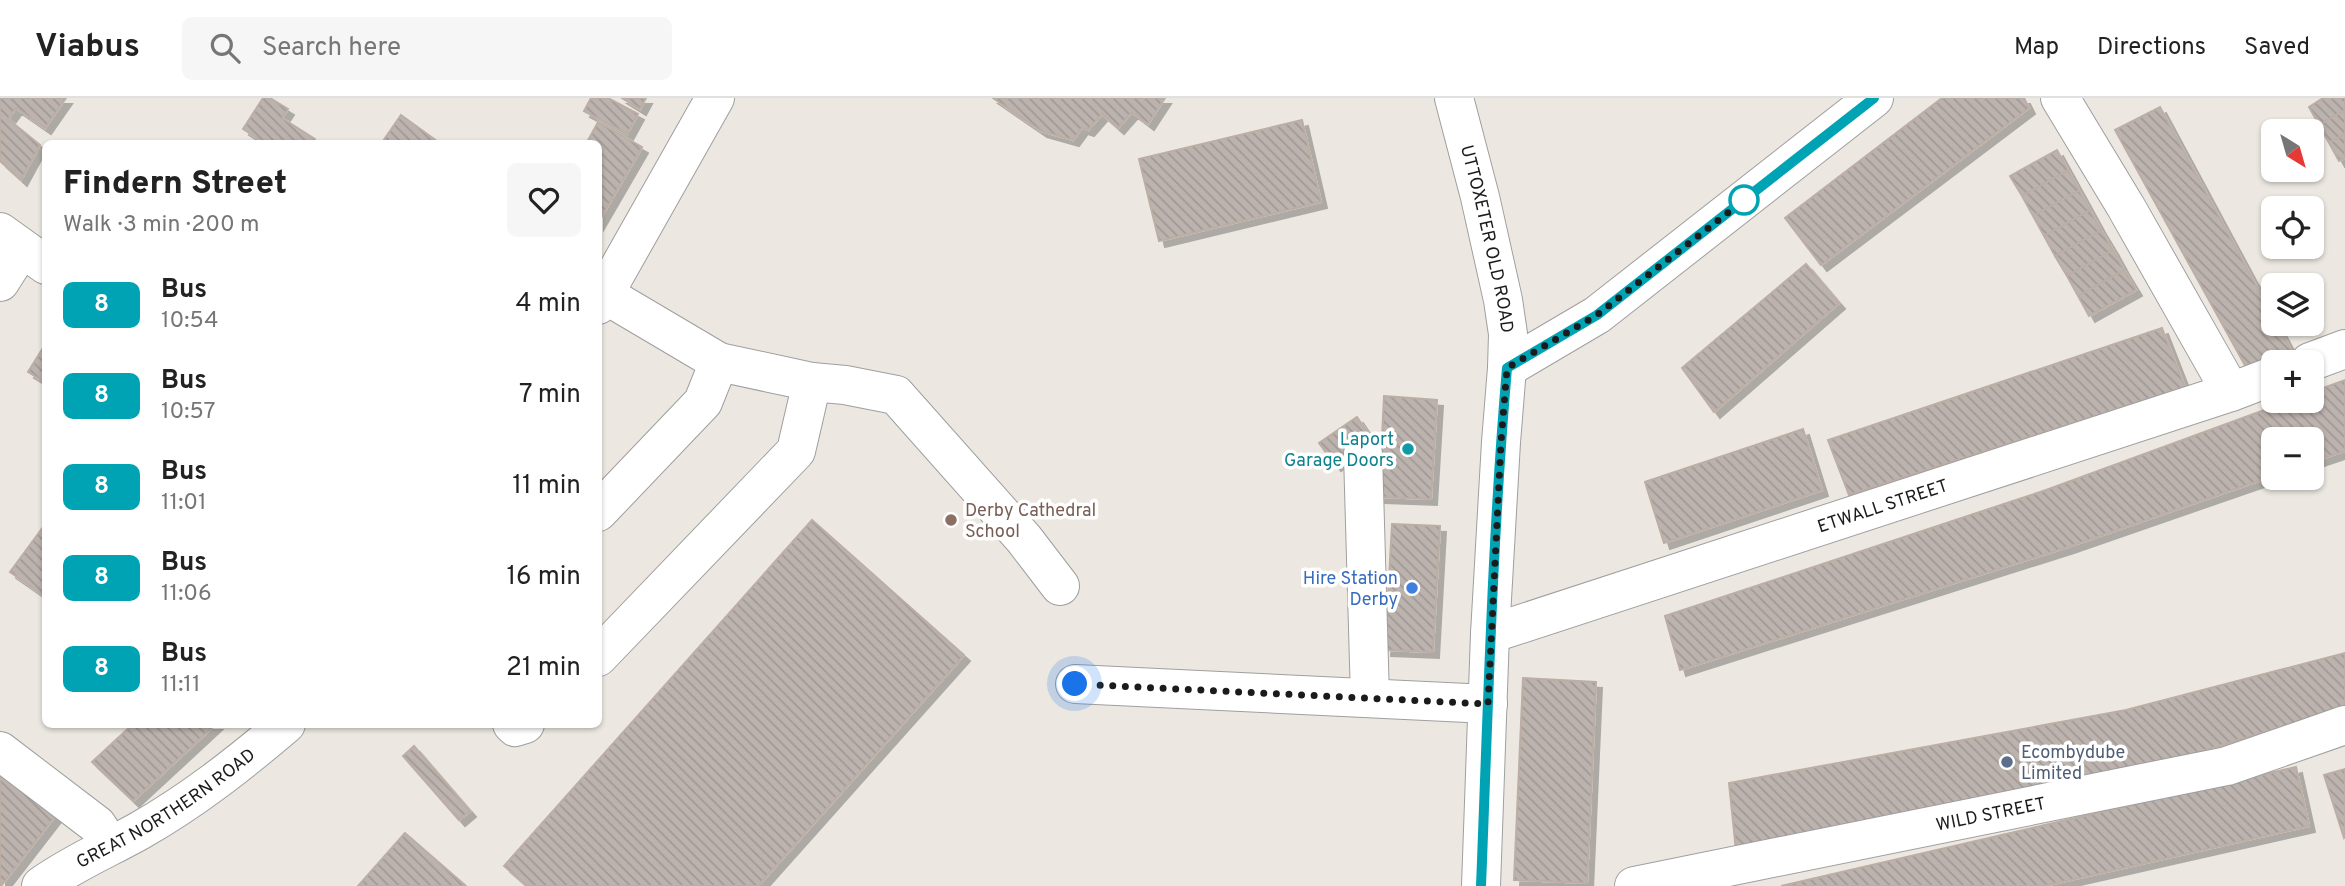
<!DOCTYPE html>
<html lang="en">
<head>
<meta charset="utf-8">
<style>
  body { margin:0; font-family:Overpass,sans-serif; background:#f6f6f6; color:#222; height:100vh; display:flex; flex-direction:column; font-size:26px; white-space:nowrap }
  * { box-sizing:border-box; margin:0 }
  p { font-size:23px; color:#767676 }
  .icon { flex:none; width:38px; height:38px; fill:none; stroke:currentColor; stroke-width:2; stroke-linecap:round; stroke-linejoin:round }
  .map { position:relative; flex:1; overflow:hidden }
  .drawer { position:absolute; left:42px; top:42px; width:560px; height:588px; display:flex; flex-direction:column; background:#fff; border-radius:10px; box-shadow:0 2px 5px #0004 }
  .drawer>* { flex:none }
  .badge { padding:0 14px; border-radius:10px; font-size:24px; line-height:46px }
  .needle { width:46px; rotate:143deg }
  .buttons { position:absolute; left:2261px; top:21px; display:grid; gap:14px }
  .buttons a { display:grid; place-items:center; width:63px; height:63px; border-radius:10px; background:#fff; box-shadow:0 2px 5px #0004; font-size:35px }
  .you { position:absolute; width:35px; height:35px; margin:-18px; border:5px solid #fff; border-radius:50%; background:#1a73e8; box-shadow:0 0 0 10px #1a73e833 }
  .map>.badge { position:absolute; translate:-50% -50%; box-shadow:0 0 0 4px #fff }
  .round { display:grid; place-items:center; flex:none; width:74px; height:74px; border-radius:10px; background:#f6f6f6 }
  .overview { display:flex; align-items:center; justify-content:space-between; height:119px; padding:0 21px }
  h1 { font-size:33px; font-weight:800; line-height:52px }
  ul { padding:0; list-style:none }
  li { display:flex; align-items:center; gap:21px; height:91px; padding:0 21px }
  li div { flex:1 }
  li b { display:block; font-size:26px }
  li em { font-style:normal }
  li .badge { min-width:77px; font-weight:700; text-align:center }
  header { display:flex; align-items:center; gap:42px; box-sizing:border-box; height:98px; padding:0 35px; background:#fff; border-bottom:2px solid #e0e0e0 }
  header strong { font-size:33px }
  nav { display:flex; gap:38px; margin-inline-start:auto; font-size:24px }
  .search { width:490px; height:63px; background:#f6f6f6; display:flex; align-items:center; gap:18px; box-sizing:border-box; padding:0 24px; border-radius:10px; color:#767676; font-size:26px }
  .map>svg:first-child { display:block }
</style>
</head>
<body>
<header>
<strong>Viabus</strong>
<div class="search"><svg class="icon" aria-label="search" viewBox="0 0 24 24"><circle cx="10" cy="10" r="6"/><path d="M15 15l6 6"/></svg>Search here</div>
<nav><a>Map</a><a>Directions</a><a>Saved</a></nav>
</header>
<div class="map">
<svg width="2345" height="788" viewBox="0 0 2345 788">
  <defs>
    <pattern id="building-back-hatch" width="6" height="6" patternUnits="userSpaceOnUse" patternTransform="scale(1.75)"><rect width="6" height="6" fill="#bcb3ae"/><path d="M-1 5l2 2M0 0l6 6M5-1l2 2" fill="none" stroke="#a19995"/></pattern>
    <filter id="shadow"><feDropShadow dx="6" dy="6" stdDeviation="0" flood-color="#0004"/></filter>
  </defs>
  <rect width="100%" height="100%" fill="#ece8e1"/>
  <!-- building -->
  <path fill="url(#building-back-hatch)" stroke="#bcaea5" stroke-width="2" filter="url(#shadow)" d="M0,0h66l-21,30 -29,-20 -8,11 32,26 -19,35 -21,-19z
    M263,0h7l18,11 -6,9 33,21 -3,5h-51l1,-3 -19,-12z
    M591,0h17l30,16 -11,20 -43,-23z
    M622,0h24l-6,11z
    M993,0h172l-17,26 -16,-12 -14,16 -16,-14 -14,16 -6,-2 -9,12 -32,-9z
    M1942,0h82l5,10 -208,157 -36,-47z
    M2323,0h22v12l-26,15 -10,-18z
    M2160,9l113,210v7h4l14,26 -44,19 -132,-239z
    M2345,12v24l-16,9 -10,-18z
    M401,17l40,29h-60z
    M1302,22l19,82 -162,39 -20,-82z
    M598,24l44,25 -44,76v-79h-12z
    M2345,36v24l-6,3 -10,-18z
    M2057,52l11,20 -46,26 -12,-20z
    M2068,72l11,20 -46,26 -11,-20z
    M2079,92l11,20 -46,26 -11,-20z
    M2090,112l11,20 -46,26 -11,-20z
    M2101,132l12,20 -46,26 -12,-20z
    M2113,152l11,20 -46,26 -11,-20z
    M1806,166l33,39 -125,109 -32,-44z
    M2124,172l12,20 -47,26 -11,-20z
    M2162,230l23,59 -336,108 -21,-55z
    M46,245v40l-18,-11z
    M2345,282v71l-33,11v-23h-39v37l-205,71 -388,123 -15,-54 381,-126 243,-89h23v-9z
    M1384,298l53,4 -6,99 -52,-2z
    M1357,319l15,22 -37,26 -16,-22z
    M1803,331l19,61 -158,53 -19,-61z
    M812,422l152,135 -206,231h-231l-23,-20z
    M46,425v74l-36,-25z
    M1392,426l48,2 -7,126 -48,-2z
    M2345,555v55l-206,62 -403,81 -7,-68 397,-73z
    M1523,580l73,4 -9,201 -73,-3z
    M133,626h83l-83,77 -41,-39z
    M414,648l56,65 -11,9 -56,-64z
    M2296,669l13,59 -265,60h-263z
    M2345,671v68l-1,1 -20,-63z
    M0,674l56,43 -55,71h-1z
    M405,735l61,53h-108z"/>
  <g fill="none" stroke-linecap="round" stroke-linejoin="round">
    <defs>
      <g id="minor">
        <path id="s1" d="M1454,0l26,99 23,103 5,34 -1,34 -6,74 -11,192 -9,252"/>
        <path d="M2060,0l66,109 105,185"/>
        <path d="M0,134l46,33"/>
        <path d="M0,184l21,-33"/>
        <path d="M604,196l115,68 93,20 33,3 51,10 128,144 36,47"/>
        <path d="M598,207l117,-207"/>
        <path d="M2310,264l35,-13"/>
        <path d="M1507,270l90,-53 277,-217"/>
        <path d="M1363,356l7,244"/>
        <path d="M598,414l105,-110 16,-40"/>
        <path id="s2" d="M1490,536l741,-242 42,-16"/>
        <path d="M598,559l198,-206 16,-69"/>
        <path d="M1075,586l413,20"/>
        <path d="M512,626l3,3 10,-3"/>
        <path d="M0,653l97,74 13,20"/>
        <path id="s3" d="M41,788c32,-23 64,-36 98,-55 53,-30 100,-67 147,-107"/>
        <path id="s4" d="M1634,788l593,-120 118,-41"/>
      </g>
    </defs>
    <!-- minor casing -->
    <use href="#minor" stroke="#9f9f9f" stroke-width="40"/>
    <!-- minor -->
    <use href="#minor" stroke="#fff" stroke-width="38"/>
  </g>
  <g fill="none" stroke-linecap="round" stroke-linejoin="round">
    <defs>
      <path id="line" d="M1481,788c7,-173 11,-345 26,-518l90,-53 277,-217"/>
    </defs>
    <!-- line casing -->
    <use href="#line" stroke="#fff" stroke-width="16"/>
    <!-- line -->
    <use href="#line" stroke="#00a3b4" stroke-width="10"/>
    <!-- walk -->
    <path stroke="#1b1b1b" stroke-width="7" stroke-dasharray="0 12.6" d="M1075,586l413,20 13,-262 6,-74 90,-53 147,-115"/>
  </g>
  <!-- markers -->
  <circle fill="#fff" stroke="#00a3b4" stroke-width="3.5" cx="1744" cy="102" r="14"/>
  <circle fill="#0f9aa8" stroke="#fff" stroke-width="2.5" cx="1408" cy="351" r="7"/>
  <circle fill="#8d6e63" stroke="#fff" stroke-width="2.5" cx="951" cy="422" r="7"/>
  <circle fill="#3f7fe0" stroke="#fff" stroke-width="2.5" cx="1412" cy="490" r="7"/>
  <circle fill="#5c6f8a" stroke="#fff" stroke-width="2.5" cx="2007" cy="664" r="7"/>
  <g text-anchor="middle" stroke-width="7" stroke-linejoin="round" paint-order="stroke">
    <!-- street labels -->
    <g font-size="18" fill="#1b1b1b" stroke="#fff">
      <text dy="6" stroke="none"><textPath href="#s1" startOffset="145">UTTOXETER OLD ROAD</textPath></text>
      <text dy="6" stroke="none"><textPath href="#s2" startOffset="413">ETWALL STREET</textPath></text>
      <text dy="6" stroke="none"><textPath href="#s3" startOffset="147">GREAT NORTHERN ROAD</textPath></text>
      <text dy="6" stroke="none"><textPath href="#s4" startOffset="364">WILD STREET</textPath></text>
    </g>
    <!-- culture labels -->
    <g font-size="18" fill="#0d838f" stroke="#fff" text-anchor="end">
      <text x="1394" y="347">Laport<tspan x="1394" dy="21">Garage Doors</tspan></text>
    </g>
    <!-- education labels -->
    <g font-size="18" fill="#785e54" stroke="#fff" text-anchor="start">
      <text x="965" y="418">Derby Cathedral<tspan x="965" dy="21">School</tspan></text>
    </g>
    <!-- shop labels -->
    <g font-size="18" fill="#366cbe" stroke="#fff" text-anchor="end">
      <text x="1398" y="486">Hire Station<tspan x="1398" dy="21">Derby</tspan></text>
    </g>
    <!-- service labels -->
    <g font-size="18" fill="#4e5e75" stroke="#fff" text-anchor="start">
      <text x="2021" y="660">Ecombydube<tspan x="2021" dy="21">Limited</tspan></text>
    </g>
  </g>
</svg>
<div class="buttons">
<a><svg class="needle" viewBox="-14 -14 28 28"><path d="M0-13l5 13h-10z" fill="#e53935"/><path d="M0 13l5-13h-10z" fill="#767676"/></svg></a>
<a><svg class="icon" aria-label="locate" viewBox="0 0 24 24"><circle cx="12" cy="12" r="6"/><path d="M12 2v4M12 18v4M2 12h4M18 12h4"/></svg></a>
<a><svg class="icon" aria-label="layers" viewBox="0 0 24 24"><path d="M12 4l9 5-9 5-9-5zM3 14l9 5 9-5"/></svg></a>
<a>+</a>
<a>−</a>
</div>
<div class="you" style="left:1075px;top:586px"></div>
<section class="drawer">
<div class="overview"><div><h1>Findern Street</h1><p>Walk · 3 min · 200 m</p></div><a class="round"><svg class="icon" aria-label="heart" viewBox="0 0 24 24"><path d="M12 20l-8-8c-3-5 5-10 8-4 3-6 11-1 8 4z"/></svg></a></div>
<ul>
<li><span class="badge" style="background:#00a3b4;color:#fff">8</span><div><b>Bus</b><p>10:54</p></div><em>4 min</em></li>
<li><span class="badge" style="background:#00a3b4;color:#fff">8</span><div><b>Bus</b><p>10:57</p></div><em>7 min</em></li>
<li><span class="badge" style="background:#00a3b4;color:#fff">8</span><div><b>Bus</b><p>11:01</p></div><em>11 min</em></li>
<li><span class="badge" style="background:#00a3b4;color:#fff">8</span><div><b>Bus</b><p>11:06</p></div><em>16 min</em></li>
<li><span class="badge" style="background:#00a3b4;color:#fff">8</span><div><b>Bus</b><p>11:11</p></div><em>21 min</em></li>
</ul>
</section>
</div>
</body>
</html>
